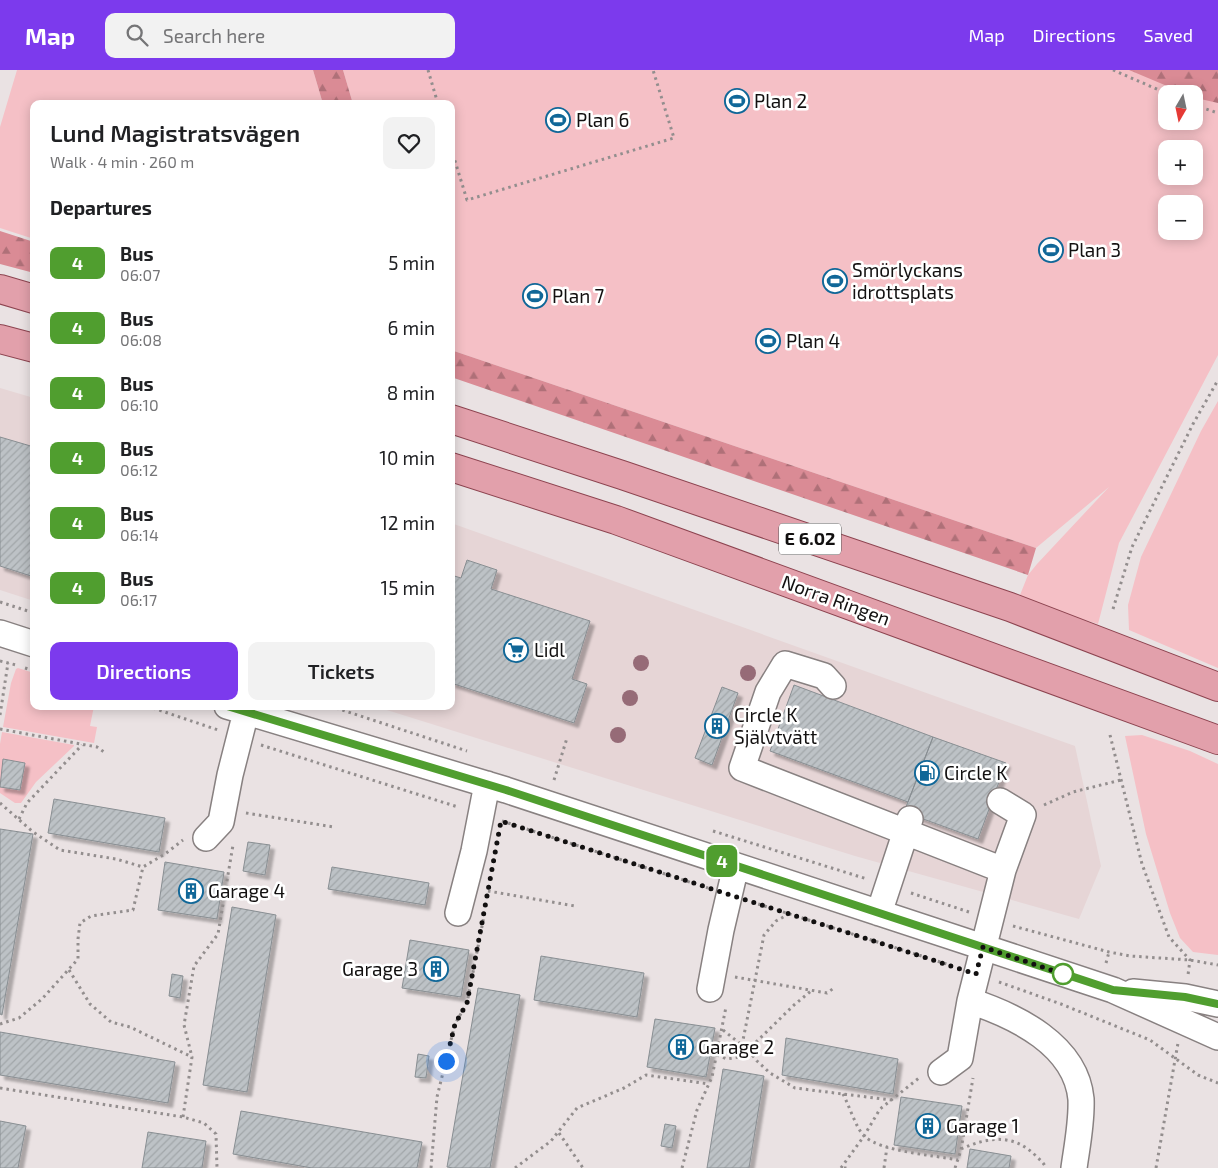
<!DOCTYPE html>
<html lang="en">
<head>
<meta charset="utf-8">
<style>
  body { margin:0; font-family:"Exo 2",sans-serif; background:#f2f2f2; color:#202124; height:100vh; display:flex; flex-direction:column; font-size:19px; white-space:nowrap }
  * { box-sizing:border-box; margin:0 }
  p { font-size:16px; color:#757577 }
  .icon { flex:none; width:28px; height:28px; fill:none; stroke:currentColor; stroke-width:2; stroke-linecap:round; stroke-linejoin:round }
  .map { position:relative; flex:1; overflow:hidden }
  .side { position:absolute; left:30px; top:30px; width:425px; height:610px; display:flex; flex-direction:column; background:#fff; border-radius:10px; box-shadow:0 2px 12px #0003 }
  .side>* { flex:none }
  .badge { padding:0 10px; border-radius:8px; font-size:18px; line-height:32px }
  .needle { width:32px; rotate:189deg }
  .buttons { position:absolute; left:1158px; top:15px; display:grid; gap:10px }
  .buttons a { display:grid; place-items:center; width:45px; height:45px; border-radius:10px; background:#fff; box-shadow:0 2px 12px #0003; font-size:25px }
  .you { position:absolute; width:25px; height:25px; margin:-12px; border:4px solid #fff; border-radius:50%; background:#1a73e8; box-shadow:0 0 0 8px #1a73e833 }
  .map>.badge { position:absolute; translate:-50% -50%; box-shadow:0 0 0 2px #fff }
  h2 { padding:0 20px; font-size:19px; line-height:45px }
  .round { display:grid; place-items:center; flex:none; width:52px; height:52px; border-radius:10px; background:#f2f2f2 }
  .head { display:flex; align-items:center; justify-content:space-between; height:85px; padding:0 20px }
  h1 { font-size:24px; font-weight:600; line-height:38px }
  .primary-button { display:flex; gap:10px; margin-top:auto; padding:10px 20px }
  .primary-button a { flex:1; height:58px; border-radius:10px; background:#7c3aed; color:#fff; font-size:20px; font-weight:600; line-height:58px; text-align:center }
  .primary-button a+a { background:#f2f2f2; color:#202124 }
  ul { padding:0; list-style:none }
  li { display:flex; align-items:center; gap:15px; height:65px; padding:0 20px }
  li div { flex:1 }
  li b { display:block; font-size:19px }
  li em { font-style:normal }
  li .badge { min-width:55px; font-weight:700; text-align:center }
  header { display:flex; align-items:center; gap:30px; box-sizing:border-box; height:70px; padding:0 25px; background:#7c3aed; color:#fff }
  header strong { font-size:24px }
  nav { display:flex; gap:28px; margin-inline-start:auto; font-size:18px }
  .search { width:350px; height:45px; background:#f2f2f2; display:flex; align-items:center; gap:12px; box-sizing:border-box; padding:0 18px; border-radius:10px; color:#757577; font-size:19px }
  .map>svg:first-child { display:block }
</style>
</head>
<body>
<header>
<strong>Map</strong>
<div class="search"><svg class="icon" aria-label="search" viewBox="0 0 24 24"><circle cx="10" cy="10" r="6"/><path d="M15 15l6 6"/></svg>Search here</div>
<nav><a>Map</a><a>Directions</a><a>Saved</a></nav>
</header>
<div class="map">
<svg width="1218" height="1098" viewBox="0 0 1218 1098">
  <defs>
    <pattern id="forest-firs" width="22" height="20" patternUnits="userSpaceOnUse" patternTransform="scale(1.25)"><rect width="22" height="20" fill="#da8b95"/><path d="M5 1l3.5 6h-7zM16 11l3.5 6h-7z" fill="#af7078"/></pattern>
    <pattern id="building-hatch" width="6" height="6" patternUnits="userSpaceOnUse" patternTransform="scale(1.25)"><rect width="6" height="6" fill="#bdc2c6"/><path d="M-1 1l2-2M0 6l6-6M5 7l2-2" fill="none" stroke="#a1a6a9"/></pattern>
    <filter id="shadow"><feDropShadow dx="4.5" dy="4.5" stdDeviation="1" flood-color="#0004"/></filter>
  </defs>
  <rect width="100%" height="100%" fill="#eae2e3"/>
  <!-- built -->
  <path fill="#e6d5d6" d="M0,318l34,10v203l-34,-11z
    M451,453l624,223 26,120 -22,53 -224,-63 -481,-150h77z"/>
  <!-- grass -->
  <path fill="#f5c0c6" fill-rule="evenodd" d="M17,0h296l10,34h-289v135l-34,-11v-101z
    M343,0h875v285l-99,188 -21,81 -80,-24 10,-25 9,-11 72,-77 -73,61 -585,-198v-246h-98zM1166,24h28v27h-28zM1166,79h28v27h-28zM1166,134h28v27h-28z
    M1218,331v267l-89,-38 -1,-25 13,-48 60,-126z
    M18,598l16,5v33h60l-4,20 7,1 -3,16 -91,-16 8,-44 5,-14z
    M2,662l72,13v1l-38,36 -15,21h-6l-15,-10v-49z
    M1142,665l48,16 28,13v191l-25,-3 -13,-14 -10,-25 -24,-79 -21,-98z"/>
  <!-- forest -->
  <path fill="url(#forest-firs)" d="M313,0h30l10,34h-30z
    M1129,0h89v33l-22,-5 -2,-1v-3h-8z
    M0,161l34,11v31l-34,-9z
    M451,280l585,198 -8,27 -577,-198z"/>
  <!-- building -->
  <path fill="url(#building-hatch)" stroke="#888e92" filter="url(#shadow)" d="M0,367l34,10v130l-34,-11z
    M467,490l30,10 -6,19 99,32 -18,58 15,5 -13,39 -123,-40v-108l10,3z
    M794,615l139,52 -25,65 -138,-51z
    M722,617l16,6 -26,72 -17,-7z
    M933,667l73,26 -28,76 -74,-27z
    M3,689l22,4 -5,27 -20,-3z
    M54,729l111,19 -6,34 -111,-19z
    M0,759l33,5 -31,181 -2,-1z
    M248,772l22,3 -5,30 -22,-4z
    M165,792l59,10 -7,47 -59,-9z
    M332,797l97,16 -4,22 -97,-16z
    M232,837l44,8 -29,177 -44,-7z
    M410,870l59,10 -8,47 -59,-9z
    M541,886l103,17 -7,44 -103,-17z
    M172,904l11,2 -3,22 -11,-2z
    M478,918l42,7 -30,173h-37l-6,-1z
    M655,949l60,9 -9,49 -59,-10z
    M0,962l175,30 -7,41 -168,-28z
    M786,968l112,21 -5,35 -111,-19z
    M418,984l11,2 -3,22 -11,-1z
    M723,999l41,7 -15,92h-42z
    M901,1027l61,9 -7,48 -61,-9z
    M241,1041l181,31 -5,26h-105l-79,-14z
    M0,1051l26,5 -8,42h-18z
    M665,1054l11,2 -4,22 -11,-2z
    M148,1062l58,9 -4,27h-60z
    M970,1079l41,7 -2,12h-42z"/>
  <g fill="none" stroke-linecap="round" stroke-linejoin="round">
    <defs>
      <path id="minor" d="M0,563l34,11
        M833,616l-9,-10 -39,-12 -17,28 -26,76 261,102 -33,131c46,15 106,44 111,98 1,23 -4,47 -7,69
        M227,636l279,84 477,157 130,43 105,47
        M1000,731l23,14 -20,55
        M206,768l15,-16 9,-47 16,-63
        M458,843l16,-62 13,-67
        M879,843l31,-94
        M710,919l11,-59 15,-64
        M1133,922l52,5 33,7
        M941,1002l19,-14 10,-57"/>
      <path id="major" d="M0,219l34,10
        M0,269l34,9
        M451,349l171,56 388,132 208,80
        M451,397l165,53 602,220"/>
    </defs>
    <!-- minor casing -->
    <use href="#minor" stroke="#888181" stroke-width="28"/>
    <!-- major casing -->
    <use href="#major" stroke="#8d4450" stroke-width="30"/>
    <!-- path -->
    <path stroke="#938e8e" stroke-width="3" stroke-dasharray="2.5 4" stroke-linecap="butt" d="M428,0l10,34
      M1113,0l55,24
      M1194,35l24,8
      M451,78l16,52 207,-62 -21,-68
      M0,532l34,11
      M1113,539l19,-62 61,-123 25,-44
      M0,591l16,4
      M25,598l9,3
      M147,636l71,24
      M330,636l137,45
      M0,645l8,-52
      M0,659l97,18 7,5
      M1110,665l32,129 27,73 21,23 -2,15
      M261,675l197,62
      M554,710l13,-42
      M0,733l33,29 27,18 56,9 27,8
      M1044,735l29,-13 48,-12
      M246,743l88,14
      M19,749l8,-16 55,-58
      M502,751l206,67
      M713,761l154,48
      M488,821l87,15
      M911,823l58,19
      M752,832l204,65
      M1013,856l96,26 21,4 60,4 28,5
      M1106,893l3,-11
      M69,900l21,34 21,18 19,5 62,30
      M735,907l92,16 7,-5
      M999,912l62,22 89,36 48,35 20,8
      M0,954l19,-6 23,-19 36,-40v-20l2,-16 11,-7 42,-6 10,-43 22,-13 18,-14
      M723,960l25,20 9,11 13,12 25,15 96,12
      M742,975l22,-110 12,-14 13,-7
      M717,985l10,4 12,-2 9,-7 46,-45 17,-14
      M0,1018l183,29 21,6 12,11 1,34
      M843,1024c6,11 13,34 21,42 18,16 69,19 94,24
      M183,1047l9,-60 -8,-32 10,-59 24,-32 15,-89
      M559,1063l24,35
      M961,1079c27,-12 52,-16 75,7 4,4 8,7 10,12
      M431,1098l6,-71 18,-73 12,-21 17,-87
      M515,1098l36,-27 26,-33 47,-20 22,-13 63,9
      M682,1098l15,-58 15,-33 14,-70
      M841,1098l23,-32 16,-27 39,-31
      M844,1098h5
      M884,1098l3,-21
      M955,1098l6,-18 12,-72
      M1156,1098l22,-125"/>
    <!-- minor -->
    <use href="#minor" stroke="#fff" stroke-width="25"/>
    <!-- major -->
    <use href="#major" stroke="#e2a0ab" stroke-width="28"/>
  </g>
  <!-- trees -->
  <g fill="#966b77">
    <circle cx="641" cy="593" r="8"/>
    <circle cx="748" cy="603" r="8"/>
    <circle cx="630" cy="628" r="8"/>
    <circle cx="618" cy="665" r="8"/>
  </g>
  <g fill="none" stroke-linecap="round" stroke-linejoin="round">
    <defs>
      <path id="line" d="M227,636l279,84 607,200 72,7 33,7"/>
    </defs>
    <!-- line casing -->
    <use href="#line" stroke="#fff" stroke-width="11"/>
    <!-- line -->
    <use href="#line" stroke="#509e2f" stroke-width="8"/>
    <!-- walk -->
    <path stroke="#121010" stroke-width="5" stroke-dasharray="0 9" d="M446,991l9,-37 12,-21 34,-182 475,153 7,-27 80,27"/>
  </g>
  <!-- icons -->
  <defs>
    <symbol id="stadium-ring" viewBox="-11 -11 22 22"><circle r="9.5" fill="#fff" stroke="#106798" stroke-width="1.5"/><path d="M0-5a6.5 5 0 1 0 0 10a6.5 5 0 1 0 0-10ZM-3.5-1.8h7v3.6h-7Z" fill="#106798"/></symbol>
    <symbol id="supermarket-ring" viewBox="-11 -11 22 22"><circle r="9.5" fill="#fff" stroke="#106798" stroke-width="1.5"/><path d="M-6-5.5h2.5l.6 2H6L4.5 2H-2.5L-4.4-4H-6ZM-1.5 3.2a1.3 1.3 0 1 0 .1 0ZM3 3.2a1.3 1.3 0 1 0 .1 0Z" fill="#106798"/></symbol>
    <symbol id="building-ring" viewBox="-11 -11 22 22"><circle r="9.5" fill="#fff" stroke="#106798" stroke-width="1.5"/><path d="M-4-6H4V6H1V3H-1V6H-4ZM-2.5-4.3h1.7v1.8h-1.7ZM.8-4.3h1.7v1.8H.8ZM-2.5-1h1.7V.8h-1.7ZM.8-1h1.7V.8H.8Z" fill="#106798"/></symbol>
    <symbol id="fuel-ring" viewBox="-11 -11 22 22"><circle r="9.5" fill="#fff" stroke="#106798" stroke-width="1.5"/><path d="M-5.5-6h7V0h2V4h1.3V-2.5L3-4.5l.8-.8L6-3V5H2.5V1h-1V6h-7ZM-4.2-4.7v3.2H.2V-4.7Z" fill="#106798"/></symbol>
  </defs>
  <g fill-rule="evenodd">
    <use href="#stadium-ring" x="723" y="17" width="28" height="28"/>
    <use href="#stadium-ring" x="544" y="36" width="28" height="28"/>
    <use href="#stadium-ring" x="1037" y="166" width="28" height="28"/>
    <use href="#stadium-ring" x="821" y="197" width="28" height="28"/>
    <use href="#stadium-ring" x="521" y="212" width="28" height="28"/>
    <use href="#stadium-ring" x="754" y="257" width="28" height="28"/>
    <use href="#supermarket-ring" x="502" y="566" width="28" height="28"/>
    <use href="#building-ring" x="703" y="642" width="28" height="28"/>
    <use href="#fuel-ring" x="913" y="689" width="28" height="28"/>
    <use href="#building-ring" x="177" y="807" width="28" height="28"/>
    <use href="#building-ring" x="422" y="885" width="28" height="28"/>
    <use href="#building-ring" x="667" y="963" width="28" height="28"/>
    <use href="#building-ring" x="914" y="1042" width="28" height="28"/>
  </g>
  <!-- markers -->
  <circle fill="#fff" stroke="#509e2f" stroke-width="2.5" cx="1063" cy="904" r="10"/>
  <g text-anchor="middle" stroke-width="5" stroke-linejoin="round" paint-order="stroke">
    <!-- shield labels -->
    <rect fill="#fff" stroke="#595858" stroke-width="1" x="779" y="453.5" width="62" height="31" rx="4"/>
    <g font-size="18" font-weight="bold" fill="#121010">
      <text x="810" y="475">E 6.02</text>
    </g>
    <!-- poi labels -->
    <g font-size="19" fill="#121010" stroke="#fff" text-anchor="start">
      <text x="754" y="38">Plan 2</text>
      <text x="576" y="57">Plan 6</text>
      <text x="1068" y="187">Plan 3</text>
      <text x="852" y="207">Smörlyckans<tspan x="852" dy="22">idrottsplats</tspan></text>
      <text x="552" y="233">Plan 7</text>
      <text x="786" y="278">Plan 4</text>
      <text x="534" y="587">Lidl</text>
      <text x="734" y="652">Circle K<tspan x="734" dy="22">Självtvätt</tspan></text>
      <text x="944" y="710">Circle K</text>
      <text x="208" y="828">Garage 4</text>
      <text x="418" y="906" text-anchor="end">Garage 3</text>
      <text x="698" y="984">Garage 2</text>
      <text x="946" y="1063">Garage 1</text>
    </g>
    <!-- street labels -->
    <g font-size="19" fill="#121010" stroke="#fff">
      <text transform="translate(836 530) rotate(20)" y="7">Norra Ringen</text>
    </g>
  </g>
</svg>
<div class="buttons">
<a><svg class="needle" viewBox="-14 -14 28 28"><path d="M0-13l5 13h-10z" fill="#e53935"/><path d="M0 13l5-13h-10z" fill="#757577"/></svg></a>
<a>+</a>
<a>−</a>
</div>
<div class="you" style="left:446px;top:991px"></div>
<b class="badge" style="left:722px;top:791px;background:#509e2f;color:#fff">4</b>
<section class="side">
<div class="head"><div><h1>Lund Magistratsvägen</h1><p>Walk · 4 min · 260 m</p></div><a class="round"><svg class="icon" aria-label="heart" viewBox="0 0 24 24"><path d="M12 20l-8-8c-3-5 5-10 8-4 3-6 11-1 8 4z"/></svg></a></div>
<h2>Departures</h2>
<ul>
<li><span class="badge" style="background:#509e2f;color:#fff">4</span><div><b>Bus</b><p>06:07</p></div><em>5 min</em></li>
<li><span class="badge" style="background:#509e2f;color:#fff">4</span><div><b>Bus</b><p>06:08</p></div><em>6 min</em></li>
<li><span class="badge" style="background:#509e2f;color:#fff">4</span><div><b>Bus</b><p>06:10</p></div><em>8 min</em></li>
<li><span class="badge" style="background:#509e2f;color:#fff">4</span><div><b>Bus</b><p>06:12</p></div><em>10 min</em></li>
<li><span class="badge" style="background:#509e2f;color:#fff">4</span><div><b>Bus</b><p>06:14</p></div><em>12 min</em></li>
<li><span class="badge" style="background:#509e2f;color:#fff">4</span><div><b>Bus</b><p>06:17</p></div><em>15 min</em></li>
</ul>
<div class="primary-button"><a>Directions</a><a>Tickets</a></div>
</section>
</div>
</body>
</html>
